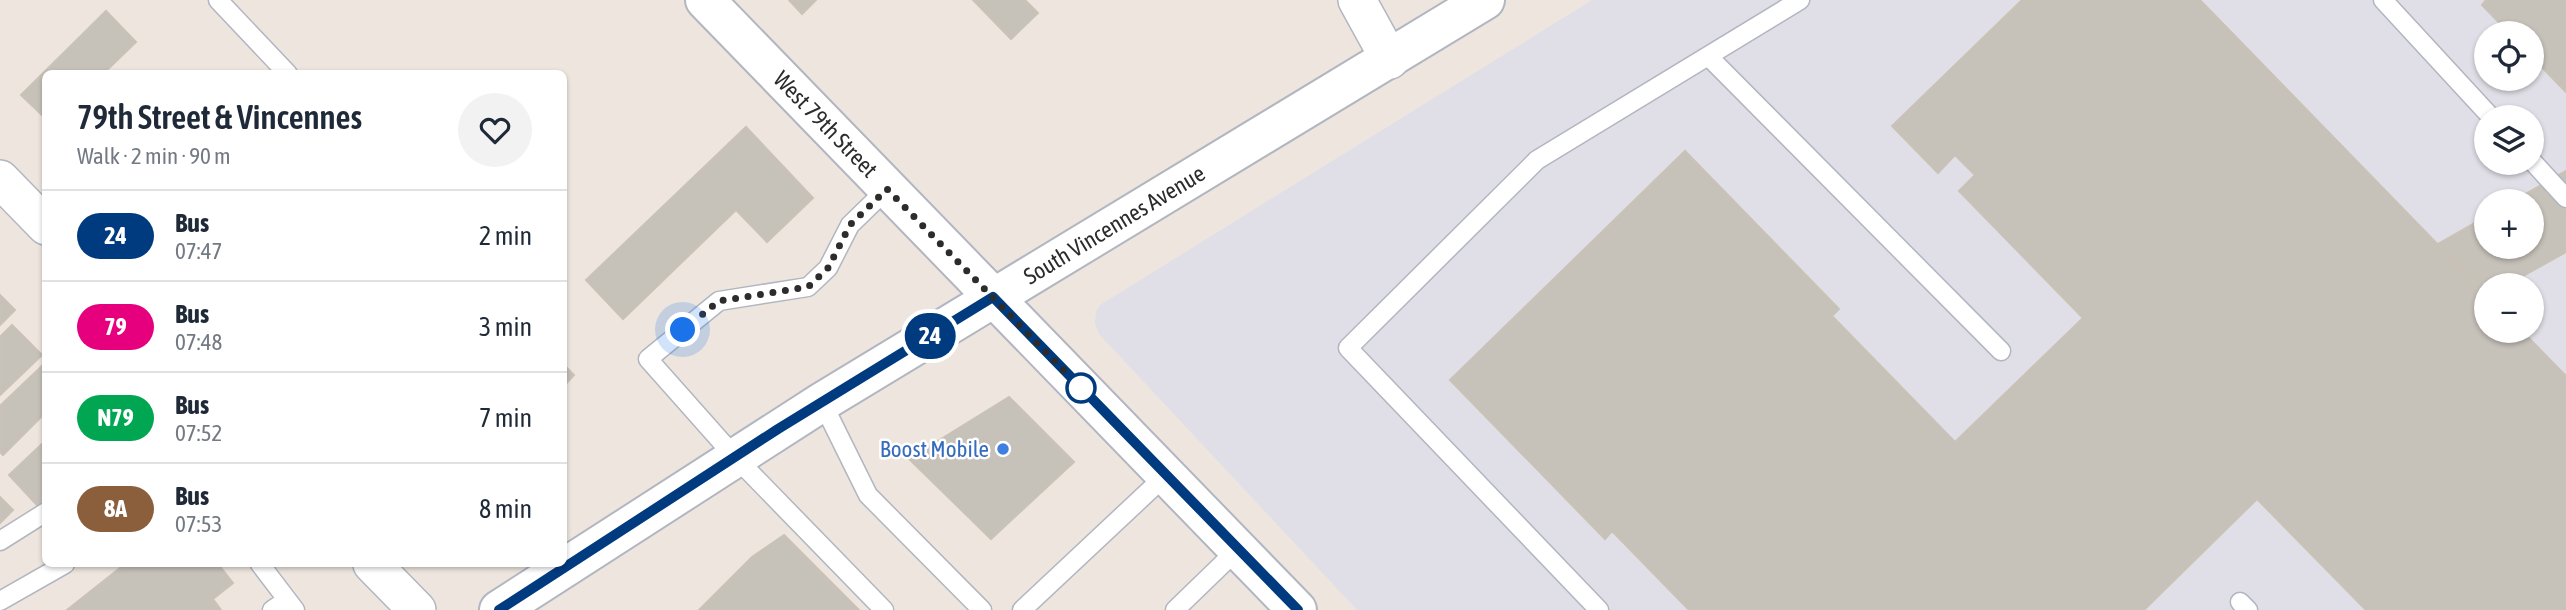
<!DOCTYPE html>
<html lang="en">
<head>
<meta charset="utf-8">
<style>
  body { margin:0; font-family:"Asap Condensed",sans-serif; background:#f2f2f3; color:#1f2937; height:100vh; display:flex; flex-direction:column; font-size:26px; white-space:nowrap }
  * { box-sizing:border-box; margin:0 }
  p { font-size:23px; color:#747a83 }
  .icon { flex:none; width:38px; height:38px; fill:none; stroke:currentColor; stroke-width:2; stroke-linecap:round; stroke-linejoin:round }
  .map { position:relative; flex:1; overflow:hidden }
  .side { position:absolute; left:42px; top:70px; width:525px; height:497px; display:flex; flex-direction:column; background:#fff; border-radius:10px; box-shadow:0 2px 5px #0004 }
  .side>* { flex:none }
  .badge { padding:0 14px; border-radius:23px; font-size:24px; line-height:46px }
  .fabs { position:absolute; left:2474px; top:21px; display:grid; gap:14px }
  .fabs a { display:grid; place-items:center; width:70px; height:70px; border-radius:50%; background:#fff; box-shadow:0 2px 5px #0004; font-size:35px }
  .you { position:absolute; width:35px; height:35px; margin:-18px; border:5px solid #fff; border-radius:50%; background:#1a73e8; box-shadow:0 0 0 10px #1a73e833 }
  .map>.badge { position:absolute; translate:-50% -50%; box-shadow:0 0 0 4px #fff }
  .round { display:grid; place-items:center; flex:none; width:74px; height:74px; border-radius:37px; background:#f2f2f3 }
  .overview { display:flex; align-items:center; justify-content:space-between; height:119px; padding:0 35px }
  h1 { font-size:33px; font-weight:600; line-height:52px }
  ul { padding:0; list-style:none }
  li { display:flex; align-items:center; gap:21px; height:91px; padding:0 35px; border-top:2px solid #e0e1e3 }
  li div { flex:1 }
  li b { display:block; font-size:26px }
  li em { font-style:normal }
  li .badge { min-width:77px; font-weight:700; text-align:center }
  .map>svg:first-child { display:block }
</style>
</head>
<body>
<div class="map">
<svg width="2566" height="610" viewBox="0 0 2566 610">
  <rect width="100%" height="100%" fill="#eee6de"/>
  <!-- industrial -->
  <path fill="#e0dfe7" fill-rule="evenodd" d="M1592,0h974v610h-1209l-258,-276 -4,-11 1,-12 4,-6zM2487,33h45v46h-45zM2487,117h45v46h-45zM2487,201h45v46h-45zM2487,285h45v46h-45z"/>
  <!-- building -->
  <path fill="#c6c1b9" stroke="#cac2b7" stroke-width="2" d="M789,0h27l-14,14z
    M973,0h52l13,13 -27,26z
    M2022,0h178l287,295v36h35l44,45v234h-200l-109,-111 -113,111h-455l-77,-79 -7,8 -155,-159 235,-229 154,158 -7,7 123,126 128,-124 -124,-127 16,-16 -20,-20 -17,18 -46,-47z
    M2486,0h80v92l-34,-35v-24h-23l-27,-28z
    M106,11l30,31 -33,32h-57v45l-25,-24z
    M746,127l67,71 -46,44 -31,-32 -113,109 -37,-39z
    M2566,171v81l-59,33h-20v10l-49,-51 49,-28v31h45v-46h-19z
    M0,295l15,15 -15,15z
    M12,325l30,30 -42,40v-58z
    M46,362v50l-43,43 -3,-3v-46z
    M564,365l10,10 -10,11z
    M1009,397l65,65 -83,77 -82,-80z
    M46,440v57l-9,8 -28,-30z
    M0,497l13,13 -13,13z
    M784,535l75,75h-160l53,-53z
    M125,564h93l15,19 -20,16 8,11h-154z"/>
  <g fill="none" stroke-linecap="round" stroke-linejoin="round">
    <defs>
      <path id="lane" d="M218,0l70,74
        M2383,0l108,117
        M1708,56l293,295
        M2532,161l34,37
        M822,402l46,93 114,115
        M0,541l46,-29
        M260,564l35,46
        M0,601l65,-37
        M2240,602l8,8
        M272,610l15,-10
        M884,610l-149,-153 -87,-98 71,-58 89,-14 20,-19 22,-43 37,-36
        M1022,610l144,-135
        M1175,610l63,-61
        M1599,610l-251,-262 189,-188 263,-160"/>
      <path id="street" d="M1357,0l33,60
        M0,179l46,47
        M372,564l45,46"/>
      <g id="secondary">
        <path id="s1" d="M705,0l592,610"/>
        <path id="s2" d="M499,610l323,-208 663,-402"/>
      </g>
    </defs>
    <!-- lane casing -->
    <use href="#lane" stroke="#b2b6c0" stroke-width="21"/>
    <!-- street casing -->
    <use href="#street" stroke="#b2b6c0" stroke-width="40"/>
    <!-- secondary casing -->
    <use href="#secondary" stroke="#b2b6c0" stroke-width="42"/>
    <!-- lane -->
    <use href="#lane" stroke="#fff" stroke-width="18"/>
    <!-- street -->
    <use href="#street" stroke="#fff" stroke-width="37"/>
    <!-- secondary -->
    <use href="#secondary" stroke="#fff" stroke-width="38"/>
  </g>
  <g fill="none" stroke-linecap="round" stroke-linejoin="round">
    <defs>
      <path id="line" d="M499,610l279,-181 215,-132 305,313"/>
    </defs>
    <!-- line casing -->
    <use href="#line" stroke="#fff" stroke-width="16"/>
    <!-- line -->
    <use href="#line" stroke="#003b80" stroke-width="10"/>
    <!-- walk -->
    <path stroke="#2c2c2c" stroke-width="7" stroke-dasharray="0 12.6" d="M683,330l36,-29 89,-14 20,-19 22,-43 37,-36 197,202 -3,-3"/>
  </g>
  <!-- markers -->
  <circle fill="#fff" stroke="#003b80" stroke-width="3.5" cx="1081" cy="388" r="14"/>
  <circle fill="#3f7fe0" stroke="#fff" stroke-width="2.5" cx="1003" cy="449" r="7"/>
  <g text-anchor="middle" stroke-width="5" stroke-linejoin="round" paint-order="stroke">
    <!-- street labels -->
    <g font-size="23" fill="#2c2c2c" stroke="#fff">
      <text dy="8" stroke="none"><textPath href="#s1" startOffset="173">West 79th Street</textPath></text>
      <text dy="8" stroke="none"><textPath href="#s2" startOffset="726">South Vincennes Avenue</textPath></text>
    </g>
    <!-- shop labels -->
    <g font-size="23" fill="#366cbe" stroke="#fff" text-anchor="end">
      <text x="989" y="457">Boost Mobile</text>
    </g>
  </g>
</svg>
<div class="fabs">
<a><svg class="icon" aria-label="locate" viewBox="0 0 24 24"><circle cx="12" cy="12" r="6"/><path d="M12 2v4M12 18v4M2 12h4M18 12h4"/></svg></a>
<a><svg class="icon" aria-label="layers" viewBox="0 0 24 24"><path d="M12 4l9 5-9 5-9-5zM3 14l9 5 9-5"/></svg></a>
<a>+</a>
<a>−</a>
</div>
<div class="you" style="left:683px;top:330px"></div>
<b class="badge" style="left:930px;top:336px;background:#003b80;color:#fff">24</b>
<section class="side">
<div class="overview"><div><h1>79th Street &amp; Vincennes</h1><p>Walk · 2 min · 90 m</p></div><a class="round"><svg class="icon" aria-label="heart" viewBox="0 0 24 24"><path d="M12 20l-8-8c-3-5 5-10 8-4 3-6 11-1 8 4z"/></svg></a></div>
<ul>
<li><span class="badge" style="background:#003b80;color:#fff">24</span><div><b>Bus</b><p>07:47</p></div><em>2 min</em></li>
<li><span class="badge" style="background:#e6007e;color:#fff">79</span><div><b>Bus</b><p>07:48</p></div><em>3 min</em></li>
<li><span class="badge" style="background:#00a651;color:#fff">N79</span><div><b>Bus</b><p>07:52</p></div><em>7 min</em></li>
<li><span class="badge" style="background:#8b5e3c;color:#fff">8A</span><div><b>Bus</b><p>07:53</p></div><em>8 min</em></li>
</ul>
</section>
</div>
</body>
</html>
